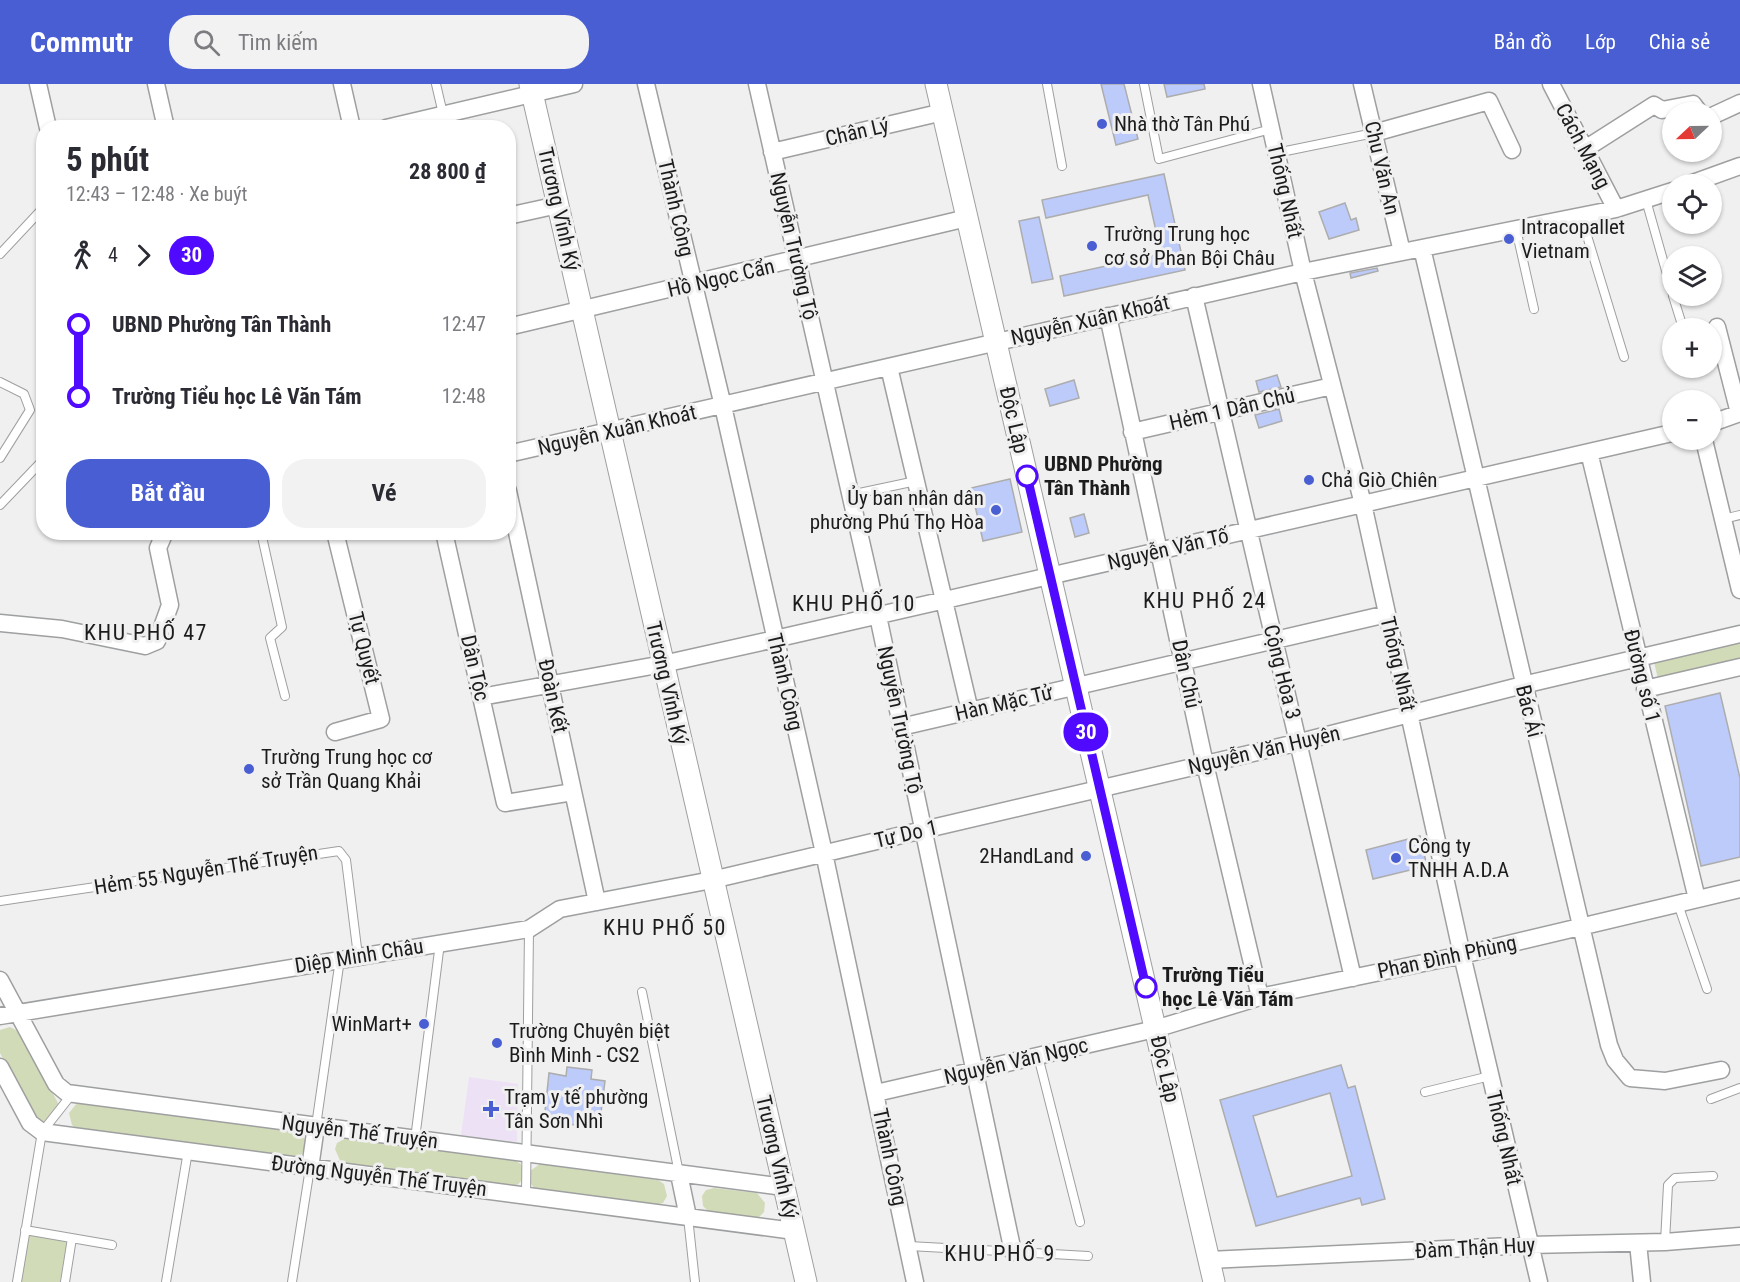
<!DOCTYPE html>
<html lang="vi">
<head>
<meta charset="utf-8">
<style>
  body { margin:0; font-family:"Roboto Condensed",sans-serif; background:#f2f2f3; color:#2b2b33; height:100vh; display:flex; flex-direction:column; font-size:22px; white-space:nowrap }
  * { box-sizing:border-box; margin:0 }
  p { font-size:20px; color:#7c7c81 }
  .icon { flex:none; width:33px; height:33px; fill:none; stroke:currentColor; stroke-width:2; stroke-linecap:round; stroke-linejoin:round }
  .map { position:relative; flex:1; overflow:hidden }
  .side { position:absolute; left:36px; top:36px; width:480px; height:420px; display:flex; flex-direction:column; background:#fff; border-radius:24px; box-shadow:0 2px 4px #0004 }
  .side>* { flex:none }
  .badge { padding:0 12px; border-radius:20px; font-size:21px; line-height:39px }
  .needle { width:39px; rotate:248deg }
  .fabs { position:absolute; left:1662px; top:18px; display:grid; gap:12px }
  .fabs a { display:grid; place-items:center; width:60px; height:60px; border-radius:50%; background:#fff; box-shadow:0 2px 4px #0004; font-size:30px }
  .map>.badge { position:absolute; translate:-50% -50%; box-shadow:0 0 0 3px #fff }
  .legs { display:flex; align-items:center; gap:9px; height:66px; padding:0 30px; font-size:20px }
  .legs p { margin-inline-start:auto }
  .headline { display:flex; align-items:center; justify-content:space-between; height:102px; padding:0 30px }
  h1 { font-size:33px; font-weight:700; line-height:45px }
  .action { display:flex; gap:12px; margin-top:auto; padding:12px 30px }
  .action a { flex:1; height:69px; border-radius:24px; background:#485ed2; color:#fff; font-size:24px; font-weight:700; line-height:69px; text-align:center }
  .action a+a { background:#f2f2f3; color:#2b2b33 }
  ul { padding:0 30px; list-style:none }
  li { display:flex; align-items:center; gap:21px; height:72px; font-size:22px }
  li i { display:grid; place-items:center; width:9px; height:100%; margin:0 8px; background:currentColor }
  li i::after { content:''; width:15px; height:15px; margin:-8px; border:4px solid; border-radius:50%; background:#fff }
  li p { margin-inline-start:auto }
  li:first-child i { background:linear-gradient(#0000 50%,currentColor 0) }
  li:last-child i { background:linear-gradient(currentColor 50%,#0000 0) }
  header { display:flex; align-items:center; gap:36px; box-sizing:border-box; height:84px; padding:0 30px; background:#485ed2; color:#fff }
  header strong { font-size:28px }
  nav { display:flex; gap:33px; margin-inline-start:auto; font-size:21px }
  .search { width:420px; height:54px; background:#f2f2f3; display:flex; align-items:center; gap:15px; box-sizing:border-box; padding:0 21px; border-radius:24px; color:#7c7c81; font-size:22px }
  .map>svg:first-child { display:block }
</style>
</head>
<body>
<header>
<strong>Commutr</strong>
<div class="search"><svg class="icon" aria-label="search" viewBox="0 0 24 24"><circle cx="10" cy="10" r="6"/><path d="M15 15l6 6"/></svg>Tìm kiếm</div>
<nav><a>Bản đồ</a><a>Lớp</a><a>Chia sẻ</a></nav>
</header>
<div class="map">
<svg width="1740" height="1198" viewBox="0 0 1740 1198">
  <rect width="100%" height="100%" fill="#f0f0f1"/>
  <!-- medical -->
  <path fill="#ede1f6" d="M469,993l49,7 -1,58 -56,-7z"/>
  <!-- green -->
  <path fill="#d2dbb7" d="M1740,558v17l-82,20 -4,-17z
    M10,943l10,5 38,71 1,4 -14,14h-6l-6,-5 -33,-63v-23z
    M78,1018l219,29 8,8v9l-4,7 -7,3 -217,-29 -5,-4 -3,-12z
    M346,1054l168,22 7,4c4,9 3,18 -6,22l-174,-23 -6,-14 2,-6z
    M540,1080l118,16 6,4 3,12 -4,7 -7,2 -121,-16 -5,-6v-12z
    M714,1104l43,5 8,10 -1,9 -6,6 -48,-5 -7,-7 -1,-10 4,-6z
    M29,1151l38,7 -7,40h-39z"/>
  <!-- building -->
  <path fill="#bdcbfb" stroke="#adadae" stroke-width="1.5" fill-rule="evenodd" d="M1101,0h23l14,55 -22,6z
    M1164,0h40l1,5 -38,8z
    M1164,90l21,96 -121,26 -4,-20 101,-22 -13,-59 -102,23 -4,-18z
    M1345,119l6,17 5,-2 3,12 -30,9 -10,-27z
    M1039,133l14,62 -21,4 -13,-62z
    M1377,184l1,3 -27,7 -1,-5z
    M1277,291l4,12 -22,5 -3,-11z
    M1074,296l5,18 -29,8 -5,-17z
    M1279,325l3,12 -23,7 -4,-13z
    M1010,395l12,53 -39,9 -12,-53z
    M1084,430l5,19 -14,4 -5,-19z
    M1720,609l20,85v79l-39,9 -36,-160z
    M1420,752l7,30 -54,13 -7,-29z
    M1341,981l7,23 7,-2 30,113 -23,6 -2,-7 -104,28 -36,-126zM1330,1009l22,83 -75,21 -24,-81z
    M567,983l25,3 -1,9 14,2 -6,47 -55,-7 5,-48 17,3z"/>
  <g fill="none" stroke-linecap="round" stroke-linejoin="round">
    <defs>
      <path id="service" d="M436,0l7,30
        M1047,0l15,82
        M1144,0l15,75 112,-30
        M1276,69l98,-20
        M1646,116l26,92
        M1581,132l43,141
        M1516,145l18,80
        M0,170l44,-47
        M1673,212l10,32
        M0,298l24,12 6,16 -30,48
        M850,411l66,-14
        M0,421l44,-46
        M1723,435l17,-4
        M261,448l21,95 -12,11 15,58
        M0,817l339,-50 7,9 12,96
        M1678,820l29,85
        M642,908l37,181
        M1038,972l42,166
        M1425,1008l65,-16
        M1711,1015l29,-11
        M316,1042l24,-167
        M415,1055l25,-196
        M526,1112l3,-267
        M688,1133l7,65
        M25,1146l87,15
        M1665,1158l3,-57 7,-7 38,-2
        M909,1162l179,10
        M17,1198l25,-150 30,-38
        M65,1198l7,-44
        M166,1198l22,-131
        M292,1198l18,-114"/>
      <path id="minor" d="M38,0l10,44
        M156,0l10,44
        M342,0l10,44
        M646,0l77,322 101,447 91,429
        M757,0l121,532 135,636
        M1261,0l42,188 60,232 99,451 77,327
        M1362,0l40,168
        M1551,0l65,125
        M1712,32l28,-13
        M386,44l188,-44
        M1374,49l115,-32 23,49
        M1585,65l69,-44 8,5 31,-6 6,8
        M772,68l171,-40
        M1690,100l50,-18
        M508,132l50,-11
        M1422,164l187,797 6,15 15,18 35,3 56,-11
        M1194,212l159,682
        M1108,232l97,448 55,233
        M508,243l459,-109
        M1717,243l22,86
        M889,283l81,344
        M1712,339l28,-10
        M1132,348l200,-46
        M1704,356l36,150
        M1589,368l108,447
        M508,370l795,-182 313,-63 56,-18
        M508,407l89,411
        M335,448l46,187 -46,13
        M444,448l61,271 68,-11
        M0,539l62,6 83,17 12,-5 13,-36 -12,-57 7,-16
        M1645,605l95,-22
        M481,613l182,-33 112,-25 897,-206
        M901,643l486,-113
        M0,896l56,104 11,9 717,94
        M0,932l529,-87 31,-20 152,-29 211,-50 377,-88 223,-57 217,-51
        M0,983l30,56 12,9 752,99
        M876,1009l279,-64 105,-32 202,-42 278,-66
        M310,1084l6,-42
        M679,1090l9,43
        M1638,1159l4,39
        M1209,1176l320,-15 136,-3 75,-6"/>
      <path id="tertiary" d="M530,0l276,1198
        M936,0l278,1198"/>
    </defs>
    <!-- service casing -->
    <use href="#service" stroke="#9e9fa0" stroke-width="10"/>
    <!-- minor casing -->
    <use href="#minor" stroke="#9e9fa0" stroke-width="19"/>
    <!-- tertiary casing -->
    <use href="#tertiary" stroke="#9e9fa0" stroke-width="23"/>
    <!-- service -->
    <use href="#service" stroke="#fff" stroke-width="8"/>
    <!-- minor -->
    <use href="#minor" stroke="#fff" stroke-width="16"/>
    <!-- tertiary -->
    <use href="#tertiary" stroke="#fff" stroke-width="21"/>
  </g>
  <g fill="none" stroke-linecap="round" stroke-linejoin="round">
    <defs>
      <path id="line-1" d="M1027,392l119,511"/>
    </defs>
    <!-- line-1 casing -->
    <use href="#line-1" stroke="#fff" stroke-width="14"/>
    <!-- line-1 -->
    <use href="#line-1" stroke="#4f0aff" stroke-width="9"/>
  </g>
  <!-- markers -->
  <g fill="#485ed2" stroke="#f0f0f1" stroke-width="2">
    <circle cx="1102" cy="40" r="6"/>
    <circle cx="1509" cy="155" r="6"/>
    <circle cx="1092" cy="162" r="6"/>
    <circle cx="1309" cy="396" r="6"/>
    <circle cx="996" cy="426" r="6"/>
    <circle cx="249" cy="685" r="6"/>
    <circle cx="1086" cy="772" r="6"/>
    <circle cx="1396" cy="774" r="6"/>
    <circle cx="424" cy="940" r="6"/>
    <circle cx="497" cy="959" r="6"/>
    <path d="M488 1016h6v6h6v6h-6v6h-6v-6h-6v-6h6z"/>
  </g>
  <g fill="#fff" stroke="#4f0aff" stroke-width="3">
    <circle cx="1027" cy="392" r="10"/>
    <circle cx="1146" cy="903" r="10"/>
  </g>
  <g text-anchor="middle" stroke-width="6" stroke-linejoin="round" paint-order="stroke">
    <!-- poi labels -->
    <g font-size="21" fill="#1c1c1d" stroke="#f0f0f1" text-anchor="start">
      <text x="1114" y="47">Nhà thờ Tân Phú</text>
      <text x="1521" y="150">Intracopallet<tspan x="1521" dy="24">Vietnam</tspan></text>
      <text x="1104" y="157">Trường Trung học<tspan x="1104" dy="24">cơ sở Phan Bội Châu</tspan></text>
      <text x="1321" y="403">Chả Giò Chiên</text>
      <text x="984" y="421" text-anchor="end">Ủy ban nhân dân<tspan x="984" dy="24">phường Phú Thọ Hòa</tspan></text>
      <text x="261" y="680">Trường Trung học cơ<tspan x="261" dy="24">sở Trần Quang Khải</tspan></text>
      <text x="1408" y="769">Công ty<tspan x="1408" dy="24">TNHH A.D.A</tspan></text>
      <text x="1074" y="779" text-anchor="end">2HandLand</text>
      <text x="412" y="947" text-anchor="end">WinMart+</text>
      <text x="509" y="954">Trường Chuyên biệt<tspan x="509" dy="24">Bình Minh - CS2</tspan></text>
      <text x="504" y="1020">Trạm y tế phường<tspan x="504" dy="24">Tân Sơn Nhì</tspan></text>
    </g>
    <!-- street labels -->
    <g font-size="21" fill="#1c1c1d" stroke="#f0f0f1">
      <text transform="translate(857 48) rotate(-13)" y="7">Chân Lý</text>
      <text transform="translate(1583 62) rotate(62)" y="7">Cách Mạng</text>
      <text transform="translate(1382 84) rotate(77)" y="7">Chu Văn An</text>
      <text transform="translate(1285 107) rotate(77)" y="7">Thống Nhất</text>
      <text transform="translate(676 124) rotate(77)" y="7">Thành Công</text>
      <text transform="translate(559 125) rotate(77)" y="7">Trương Vĩnh Ký</text>
      <text transform="translate(794 162) rotate(77)" y="7">Nguyễn Trường Tộ</text>
      <text transform="translate(721 194) rotate(-13)" y="7">Hồ Ngọc Cẩn</text>
      <text transform="translate(1090 236) rotate(-13)" y="7">Nguyễn Xuân Khoát</text>
      <text transform="translate(1232 325) rotate(-13)" y="7">Hẻm 1 Dân Chủ</text>
      <text transform="translate(1014 336) rotate(77)" y="7">Độc Lập</text>
      <text transform="translate(617 346) rotate(-13)" y="7">Nguyễn Xuân Khoát</text>
      <text transform="translate(1168 465) rotate(-13)" y="7">Nguyễn Văn Tố</text>
      <text transform="translate(364 564) rotate(76)" y="7">Tự Quyết</text>
      <text transform="translate(1398 580) rotate(77)" y="7">Thống Nhất</text>
      <text transform="translate(475 584) rotate(77)" y="7">Dân Tộc</text>
      <text transform="translate(1282 588) rotate(76)" y="7">Cộng Hòa 3</text>
      <text transform="translate(1186 590) rotate(78)" y="7">Dân Chủ</text>
      <text transform="translate(1642 592) rotate(76)" y="7">Đường số 1</text>
      <text transform="translate(785 598) rotate(77)" y="7">Thành Công</text>
      <text transform="translate(667 599) rotate(77)" y="7">Trương Vĩnh Ký</text>
      <text transform="translate(553 612) rotate(78)" y="7">Đoàn Kết</text>
      <text transform="translate(1004 619) rotate(-13)" y="7">Hàn Mặc Tử</text>
      <text transform="translate(1529 627) rotate(76)" y="7">Bác Ái</text>
      <text transform="translate(900 636) rotate(78)" y="7">Nguyễn Trường Tộ</text>
      <text transform="translate(1264 666) rotate(-13)" y="7">Nguyễn Văn Huyên</text>
      <text transform="translate(906 750) rotate(-13)" y="7">Tự Do 1</text>
      <text transform="translate(206 786) rotate(-9)" y="7">Hẻm 55 Nguyễn Thế Truyện</text>
      <text transform="translate(359 872) rotate(-9)" y="7">Diệp Minh Châu</text>
      <text transform="translate(1447 873) rotate(-12)" y="7">Phan Đình Phùng</text>
      <text transform="translate(1016 977) rotate(-13)" y="7">Nguyễn Văn Ngọc</text>
      <text transform="translate(1165 985) rotate(77)" y="7">Độc Lập</text>
      <text transform="translate(360 1048) rotate(7)" y="7">Nguyễn Thế Truyện</text>
      <text transform="translate(1504 1054) rotate(77)" y="7">Thống Nhất</text>
      <text transform="translate(777 1073) rotate(77)" y="7">Trương Vĩnh Ký</text>
      <text transform="translate(890 1073) rotate(78)" y="7">Thành Công</text>
      <text transform="translate(379 1092) rotate(7)" y="7">Đường Nguyễn Thế Truyện</text>
      <text transform="translate(1475 1164) rotate(-3)" y="7">Đàm Thận Huy</text>
    </g>
    <!-- stop labels -->
    <g font-size="21" font-weight="bold" fill="#1c1c1d" stroke="#f0f0f1" text-anchor="start">
      <text x="1044" y="387">UBND Phường<tspan x="1044" dy="24">Tân Thành</tspan></text>
      <text x="1162" y="898">Trường Tiểu<tspan x="1162" dy="24">học Lê Văn Tám</tspan></text>
    </g>
    <!-- neighbourhood labels -->
    <g font-size="22" letter-spacing="1.5" fill="#1c1c1d" stroke="#f0f0f1">
      <text x="1205" y="524">KHU PHỐ 24</text>
      <text x="854" y="527">KHU PHỐ 10</text>
      <text x="146" y="556">KHU PHỐ 47</text>
      <text x="665" y="851">KHU PHỐ 50</text>
      <text x="1000" y="1177">KHU PHỐ 9</text>
    </g>
  </g>
</svg>
<div class="fabs">
<a><svg class="needle" viewBox="-14 -14 28 28"><path d="M0-13l5 13h-10z" fill="#e53935"/><path d="M0 13l5-13h-10z" fill="#7c7c81"/></svg></a>
<a><svg class="icon" aria-label="locate" viewBox="0 0 24 24"><circle cx="12" cy="12" r="6"/><path d="M12 2v4M12 18v4M2 12h4M18 12h4"/></svg></a>
<a><svg class="icon" aria-label="layers" viewBox="0 0 24 24"><path d="M12 4l9 5-9 5-9-5zM3 14l9 5 9-5"/></svg></a>
<a>+</a>
<a>−</a>
</div>
<b class="badge" style="left:1086px;top:648px;background:#4f0aff;color:#fff">30</b>
<section class="side">
<div class="headline"><div><h1>5 phút</h1><p>12:43 – 12:48 · Xe buýt</p></div><b>28 800 ₫</b></div>
<div class="legs"><svg class="icon" aria-label="walk" viewBox="0 0 24 24"><circle cx="13" cy="4" r="2"/><path d="M13 8l-2 6 4 7M11 14l-3 7M7 12l3-4h3l4 4"/></svg>4<svg class="icon" aria-label="forward" viewBox="0 0 24 24"><path d="M9 5l7 7-7 7"/></svg><b class="badge" style="background:#4f0aff;color:#fff">30</b></div>
<ul>
<li><i style="color:#4f0aff"></i><b>UBND Phường Tân Thành</b><p>12:47</p></li>
<li><i style="color:#4f0aff"></i><b>Trường Tiểu học Lê Văn Tám</b><p>12:48</p></li>
</ul>
<div class="action"><a>Bắt đầu</a><a>Vé</a></div>
</section>
</div>
</body>
</html>
